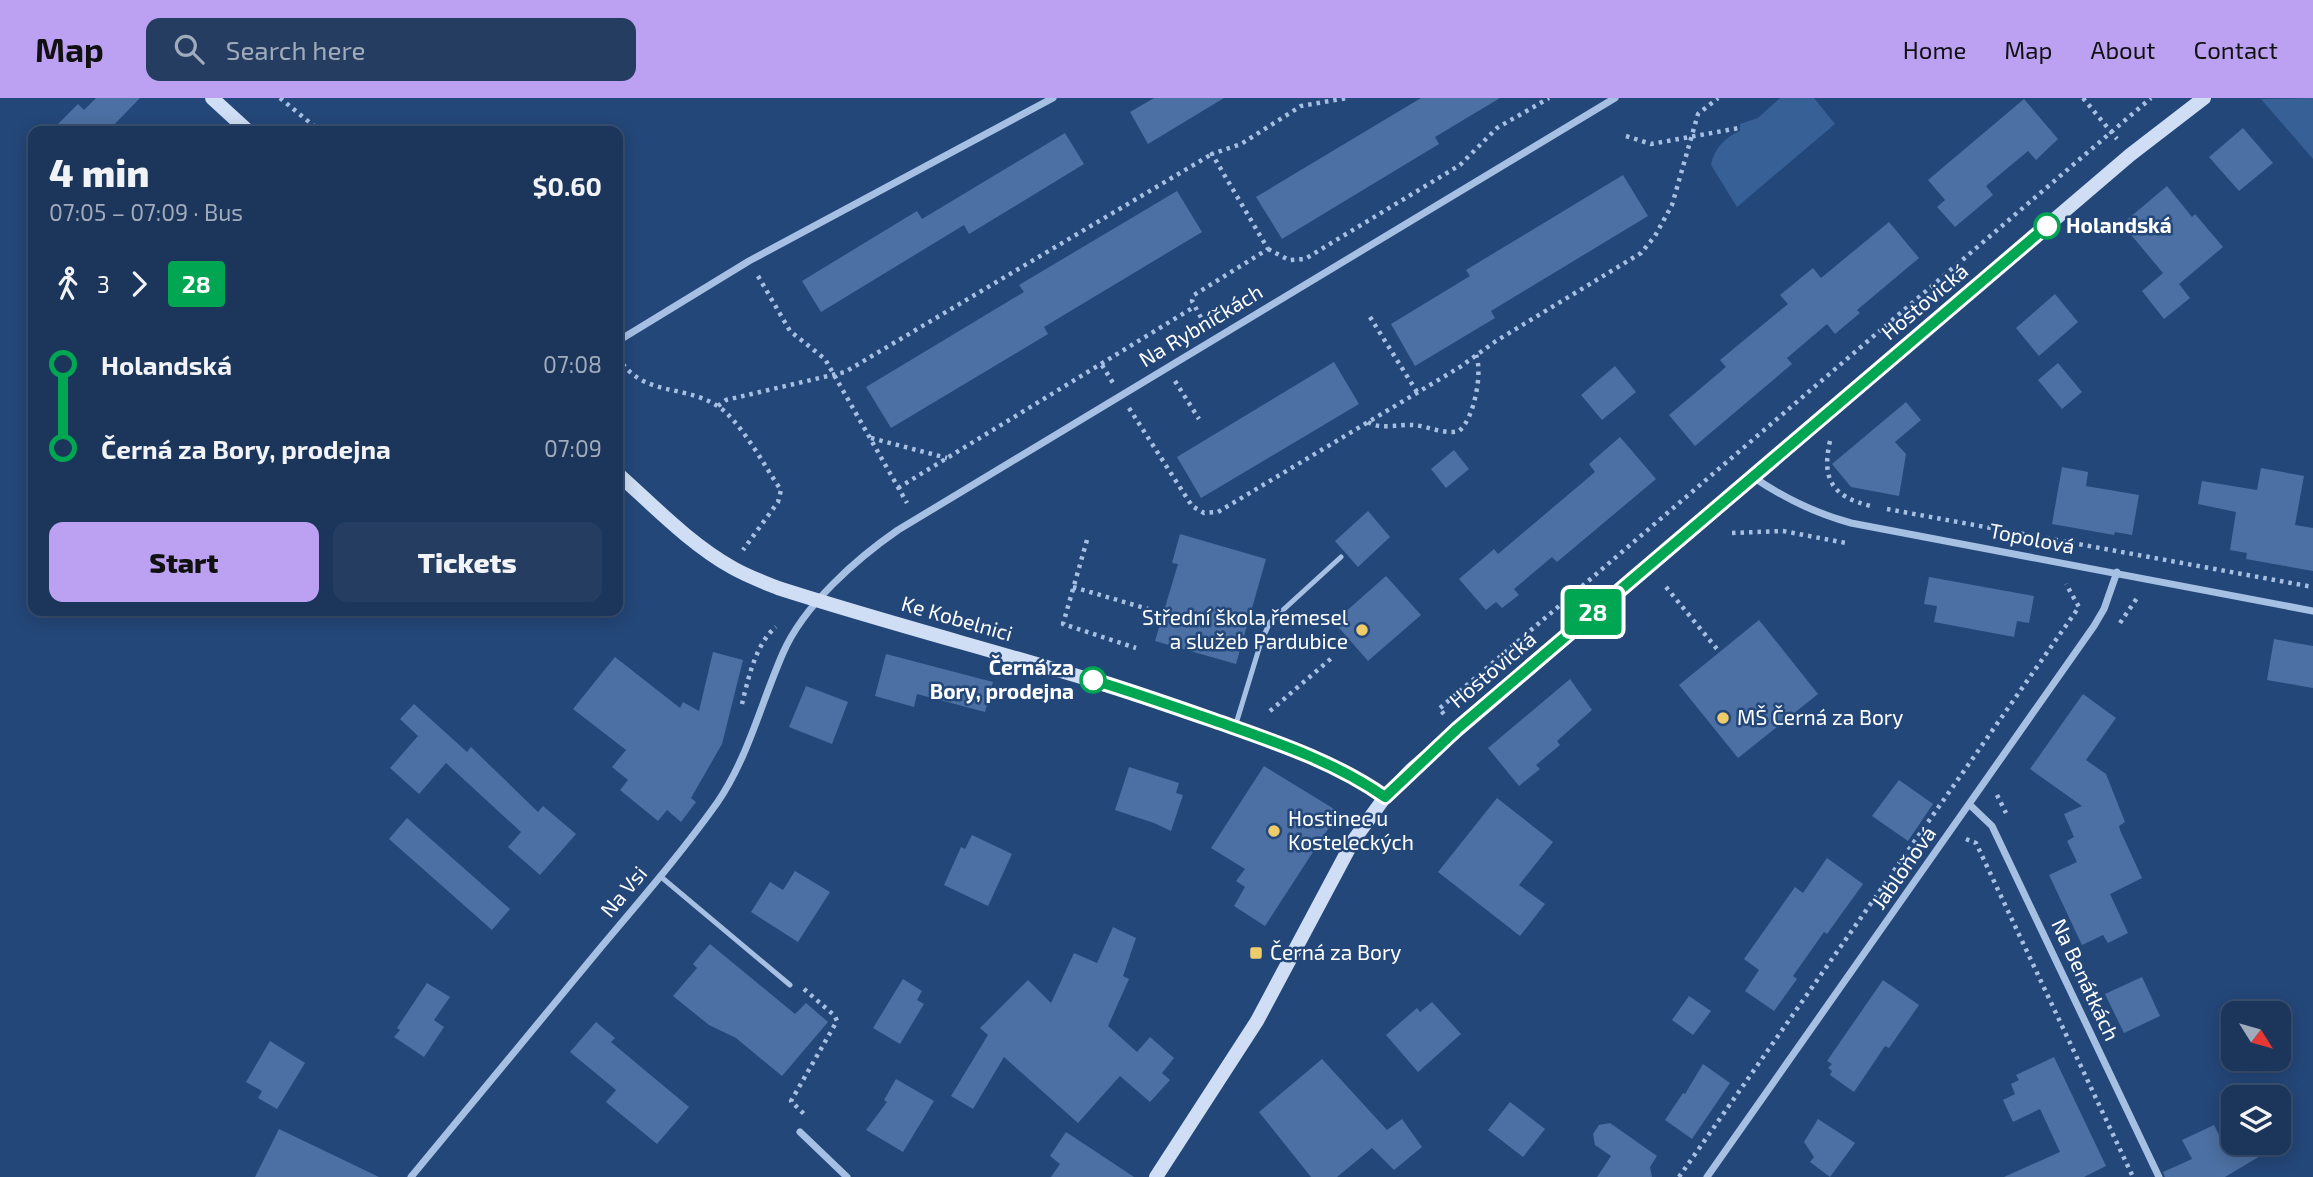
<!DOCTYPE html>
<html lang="en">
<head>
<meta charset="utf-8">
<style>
  body { margin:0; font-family:"Exo 2",sans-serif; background:#243d61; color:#f1f3f6; height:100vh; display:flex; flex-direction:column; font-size:26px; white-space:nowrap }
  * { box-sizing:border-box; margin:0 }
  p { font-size:23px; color:#a0abbb }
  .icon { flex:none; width:38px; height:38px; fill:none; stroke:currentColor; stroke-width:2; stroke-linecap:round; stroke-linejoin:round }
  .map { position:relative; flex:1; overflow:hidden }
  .sheet { position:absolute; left:28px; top:28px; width:595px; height:490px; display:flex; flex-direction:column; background:#1b355b; border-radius:14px; box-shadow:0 4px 18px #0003,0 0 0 2px #395071 }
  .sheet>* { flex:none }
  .badge { padding:0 14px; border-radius:5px; font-size:24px; line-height:46px }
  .needle { width:46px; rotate:127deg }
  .tools { position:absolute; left:2221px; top:903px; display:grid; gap:14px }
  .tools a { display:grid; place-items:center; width:70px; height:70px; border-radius:14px; background:#1b355b; box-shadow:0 4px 18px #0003,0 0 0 2px #395071; font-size:35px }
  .map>.badge { position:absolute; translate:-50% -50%; box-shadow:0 0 0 4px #fff }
  .legs { display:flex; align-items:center; gap:10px; height:77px; padding:0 21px; font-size:23px }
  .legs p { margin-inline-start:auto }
  .overview { display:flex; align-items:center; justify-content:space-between; height:119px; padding:0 21px }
  h1 { font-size:38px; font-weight:800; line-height:52px }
  .primary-button { display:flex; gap:14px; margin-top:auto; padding:14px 21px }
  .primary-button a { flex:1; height:80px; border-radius:14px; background:#bca0f2; color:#111; font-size:28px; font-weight:800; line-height:80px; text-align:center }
  .primary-button a+a { background:#243d61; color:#f1f3f6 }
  ul { padding:0 21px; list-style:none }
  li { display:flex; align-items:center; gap:24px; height:84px; font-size:26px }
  li i { display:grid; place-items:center; width:10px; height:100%; margin:0 9px; background:currentColor }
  li i::after { content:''; width:18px; height:18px; margin:-9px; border:5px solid; border-radius:50%; background:#1b355b }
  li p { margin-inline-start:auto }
  li:first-child i { background:linear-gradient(#0000 50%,currentColor 0) }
  li:last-child i { background:linear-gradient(currentColor 50%,#0000 0) }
  header { display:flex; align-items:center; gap:42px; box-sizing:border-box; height:98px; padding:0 35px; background:#bca0f2; color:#111 }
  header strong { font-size:33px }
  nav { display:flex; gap:38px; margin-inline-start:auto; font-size:24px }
  .search { width:490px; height:63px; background:#243d61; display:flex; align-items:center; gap:18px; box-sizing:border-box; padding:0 24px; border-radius:14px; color:#a0abbb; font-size:26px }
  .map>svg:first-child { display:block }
</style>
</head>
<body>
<header>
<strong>Map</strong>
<div class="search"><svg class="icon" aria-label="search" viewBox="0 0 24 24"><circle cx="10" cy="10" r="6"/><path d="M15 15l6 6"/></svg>Search here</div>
<nav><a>Home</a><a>Map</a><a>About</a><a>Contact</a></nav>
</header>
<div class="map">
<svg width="2313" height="1079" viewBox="0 0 2313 1079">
  <rect width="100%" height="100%" fill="#244779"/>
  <!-- green -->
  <path fill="#376097" d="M1780,0h34l21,26 -98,83 -26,-42c3,-16 14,-28 29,-34v-7l18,-6z
    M2313,0v61l-52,-60z"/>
  <!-- building -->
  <path fill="#4c70a3" d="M96,0h44l-32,33h-57l27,-27 6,6z
    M1154,0h70l-76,46 -18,-32z
    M1421,0h79l-65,39 4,7 -157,95 -26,-42z
    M2024,1l34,40 -22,21 -8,-9 -42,35 7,9 -38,32 -18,-20 8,-7 -17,-20z
    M2243,30l30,35 -34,28 -30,-34z
    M1065,35l19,31 -115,70 -5,-9 -143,87 -19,-31 115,-70 5,8z
    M1623,77l25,41 -157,95 4,7 -80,48 -24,-42 79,-48 -4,-6z
    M2167,88l25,31 3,-3 28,33 -44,37 11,14 -26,21 -22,-28 21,-18 -41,-49z
    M1177,93l25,41 -158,95 4,7 -157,94 -25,-41 158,-95 -5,-7z
    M1889,124l30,36 -62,52 3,3 -25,21 -8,-10 -40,34 5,6 -97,82 -26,-31 57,-48 -6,-7 68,-56 -8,-9 33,-27 8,10z
    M2055,196l23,28 -39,34 -23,-28z
    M1334,264l25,42 -158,94 -24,-41z
    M2058,265l24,29 -20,17 -24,-29z
    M1615,268l21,26 -34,28 -21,-25z
    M1906,304l15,18 -26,22 11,12 -7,42 -48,-9 -19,-23z
    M1620,339l36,42 -99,83 -5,-5 -38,32 5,6 -17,13 -6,-6 -10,8 -27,-31 35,-30 4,5 97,-82 -6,-8z
    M1454,352l15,19 -23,19 -15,-19z
    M2062,369l26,5 -2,14 53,9 -7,40 -17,-3 -1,3 -62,-11z
    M2261,370l43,8 -9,49 18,3v43l-67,-12 1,-6 -17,-3 6,-38 -38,-8 4,-23 55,9z
    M1368,413l22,26 -32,30 -23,-26z
    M1180,436l86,25 -30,105 -81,-23 23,-77 -6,-1z
    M1386,478l35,39 -53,46 -34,-39z
    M1929,479l105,19 -5,27 -12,-2 -3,16 -80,-15 3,-16 -13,-2z
    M1759,522l59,74 -80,64 -59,-73z
    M2274,541l39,7v42l-46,-8z
    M713,554l30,8 -21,84 -31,54 5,4 -15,20 -14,-12 -9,11 -38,-31 8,-10 -16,-13 14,-17 -53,-41 42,-52 65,51 3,-6 16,9z
    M886,556l107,28 -8,30 -68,-18 -3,13 -39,-11z
    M1570,581l22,31 -35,31 3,4 -24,20 4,4 -21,17 -31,-38z
    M806,588l42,16 -16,42 -43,-17z
    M2083,596l33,24 -30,42 20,14 19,48 -6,4 1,4 22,48 -32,16 18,39 -20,10 -5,-8 -21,10 -33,-70 28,-13 -10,-21 7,-4 -10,-23 18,-8 -52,-37z
    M414,606l53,48 4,-5 67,65 5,-6 33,28 -36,41 -32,-28 13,-15 -75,-69 -27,31 -29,-26 28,-32 -18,-17z
    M1264,668l75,46 -74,114 -31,-20 11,-19 -9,-6 9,-12 -34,-21z
    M1129,669l50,16 -3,10 7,2 -12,36 -17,-8 -39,-13z
    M1899,682l34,24 -25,37 -36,-25z
    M1497,700l56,44 -34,43 26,19 -25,32 -82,-64z
    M407,720l103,91 -18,21 -103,-91z
    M972,737l40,19 -24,52 -44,-21 17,-38 4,2z
    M1827,760l36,26 -36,50 -3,-2 -31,44 4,3 -23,32 -29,-20 14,-21 -15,-11 51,-72 8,6z
    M795,773l35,21 -32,50 -47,-30 19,-30 13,8z
    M1113,829l23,11 -13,38 6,3 -21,47 29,26 13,-15 24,21 -12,15 8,7 -20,22 -30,-26 -42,47 -74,-66 -31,52 -22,-13 37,-61 -8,-7 48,-48 23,23 23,-50 23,10z
    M710,846l85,70 11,-11 22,19 -46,54 -46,-38 -27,-13 -36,-29 24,-28 -4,-4z
    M2142,879l18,39 -36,17 -19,-39z
    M903,881l19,12 -5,9 7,4 -24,40 -27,-16z
    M1883,882l36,25 -30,43 -4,-2 -31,46 -24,-17 2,-4 -4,-3 4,-4 -5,-3z
    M427,885l23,14 -16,23 10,7 -20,30 -30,-20 6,-7 -3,-2z
    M1689,898l22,15 -18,24 -21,-15z
    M1432,904l29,32 -43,38 -32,-37 31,-27 3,4z
    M596,924l19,16 -4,4 78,65 -32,37 -51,-42 10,-12 -46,-38z
    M270,943l35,22 -28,46 -19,-11 4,-7 -16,-9z
    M2054,959l52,109 -22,11h-80l56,-25 -20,-43 -27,13 -10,-22 12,-6 -4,-10 8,-4 -3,-5z
    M1322,961l65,71 15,-11 20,28 -28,23 -22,-22 -35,29h-26l-52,-65z
    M1703,966l27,19 -38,56 -27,-19 18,-27 2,1z
    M896,981l38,22 -31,51 -37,-22 21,-28 -3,-2z
    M1510,1004l35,27 -22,28 -35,-27z
    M1818,1021l37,24 -25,34 -20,-15 4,-5 -10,-15z
    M1610,1025l47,33 -7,11 2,10h-55l14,-21 -16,-11 -2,-11 6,-9z
    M2214,1027l9,18h59l-57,34h-60l-2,-5 29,-13 -10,-19z
    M279,1031l100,48h-124z
    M1066,1034l68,45h-83l9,-13 -10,-8z"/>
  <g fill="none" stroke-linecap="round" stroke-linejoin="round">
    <!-- path -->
    <path stroke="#a6c0e4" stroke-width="4.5" stroke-dasharray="3.5 5" stroke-linecap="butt" d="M280,0l40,33
      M2083,0l34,41
      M1626,38l25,8 88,-16
      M1268,151l21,11 16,-1 155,-94 37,-37 52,-30
      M758,178l32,55 35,28 82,144
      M1370,219l47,75
      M1205,227l-13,-24 2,-6 74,-46 -56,-95 29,-10 60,-38 46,-8
      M618,259c24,40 64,27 98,48 23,13 49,62 65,85l-3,12 -35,48
      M1102,267l11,18
      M1175,283l24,38
      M718,308l8,-6 119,-28 367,-218
      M1129,310l63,98 12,7 14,-1 242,-145 36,-26 145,-88 14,-17 17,-31 26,-91 20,-16
      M1368,324c11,8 31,2 45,3 15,1 31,10 46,6 15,-12 24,-58 17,-76
      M871,340l76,20
      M1830,343c-9,39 3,56 41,65
      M898,390l296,-181
      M1887,411l426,78
      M1732,435l51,-2 63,12
      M1087,442l-24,84 73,24
      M1073,489l75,22
      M1666,489l51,62
      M2120,525l17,-25
      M742,606c6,-25 14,-61 34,-77
      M1270,613l64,-55
      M1444,616l-5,-5 712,-611
      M1997,697l9,18
      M1966,741l10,4 157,334
      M804,891l31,27 2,5 -46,80 14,14
      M1679,1079l400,-570 -13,-23"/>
    <!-- lane -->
    <path stroke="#a6c0e4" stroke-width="5" d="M1235,629l26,-85 9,-20 71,-65
      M660,778l130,109"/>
    <!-- street -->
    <path stroke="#a6c0e4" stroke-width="7" d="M618,243l131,-80 304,-163
      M1753,379c31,21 61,36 98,46l462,88
      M1970,707l22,21 167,351
      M800,1034l47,45
      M411,1079c62,-75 124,-150 186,-225 41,-49 83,-97 120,-149 31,-45 44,-100 66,-150 21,-48 73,-94 115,-123l717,-432
      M1707,1079l387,-551 10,-17 13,-37"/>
    <!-- secondary -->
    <path stroke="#cfdef4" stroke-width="14" d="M212,0l36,33
      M618,376c36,32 72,70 115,94 14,8 30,14 45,20 143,46 291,81 433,131 60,21 121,41 174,78
      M1156,1079l101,-156 96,-180 32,-44 26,-27 719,-615 74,-57"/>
  </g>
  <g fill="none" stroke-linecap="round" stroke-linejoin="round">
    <defs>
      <path id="line-1" d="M1093,582c46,14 91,30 137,46 54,19 108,38 155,71l72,-68 590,-503"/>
    </defs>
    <!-- line-1 casing -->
    <use href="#line-1" stroke="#fff" stroke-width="16"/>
    <!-- line-1 -->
    <use href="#line-1" stroke="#00a651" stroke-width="10"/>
  </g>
  <!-- markers -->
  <g fill="#fff" stroke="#00a651" stroke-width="3.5">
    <circle cx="2047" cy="128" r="12"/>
    <circle cx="1093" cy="582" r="12"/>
  </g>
  <g fill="#eecc6a" stroke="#244779" stroke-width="2.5">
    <circle cx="1362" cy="532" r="7"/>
    <circle cx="1723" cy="620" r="7"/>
    <circle cx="1274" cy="733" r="7"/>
    <rect x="1249" y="848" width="14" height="14" rx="3.5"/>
  </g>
  <g text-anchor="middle" stroke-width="5" stroke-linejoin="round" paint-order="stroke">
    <!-- stop labels -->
    <g font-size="21" font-weight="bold" fill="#fff" stroke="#244779" text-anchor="start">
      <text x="2066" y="135">Holandská</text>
      <text x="1074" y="577" text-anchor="end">Černá za<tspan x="1074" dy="24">Bory, prodejna</tspan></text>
    </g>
    <!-- street labels -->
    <g font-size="21" fill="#fff" stroke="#244779">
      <text transform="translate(1925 204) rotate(-40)" y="7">Hostovická</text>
      <text transform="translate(1201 228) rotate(-31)" y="7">Na Rybníčkách</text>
      <text transform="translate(2032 441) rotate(11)" y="7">Topolová</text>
      <text transform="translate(957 521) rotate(16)" y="7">Ke Kobelnici</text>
      <text transform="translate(1493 572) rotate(-40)" y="7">Hostovická</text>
      <text transform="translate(1904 770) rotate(-55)" y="7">Jabloňová</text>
      <text transform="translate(624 794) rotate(-50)" y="7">Na Vsi</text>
      <text transform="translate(2085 882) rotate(65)" y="7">Na Benátkách</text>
    </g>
    <!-- poi labels -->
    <g font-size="21" fill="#fff" stroke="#244779" text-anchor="start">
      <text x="1348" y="527" text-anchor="end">Střední škola řemesel<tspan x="1348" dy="24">a služeb Pardubice</tspan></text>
      <text x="1737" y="627">MŠ Černá za Bory</text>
      <text x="1288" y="728">Hostinec u<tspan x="1288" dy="24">Kosteleckých</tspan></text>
      <text x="1270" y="862">Černá za Bory</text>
    </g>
  </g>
</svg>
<div class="tools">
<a><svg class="needle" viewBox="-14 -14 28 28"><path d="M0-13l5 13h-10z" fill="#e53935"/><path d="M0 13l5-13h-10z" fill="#a0abbb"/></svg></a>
<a><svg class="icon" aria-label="layers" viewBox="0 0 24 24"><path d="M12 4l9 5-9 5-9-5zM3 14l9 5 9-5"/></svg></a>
</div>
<b class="badge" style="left:1593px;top:514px;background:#00a651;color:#fff">28</b>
<section class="sheet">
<div class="overview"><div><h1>4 min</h1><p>07:05 – 07:09 · Bus</p></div><b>$0.60</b></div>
<div class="legs"><svg class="icon" aria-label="walk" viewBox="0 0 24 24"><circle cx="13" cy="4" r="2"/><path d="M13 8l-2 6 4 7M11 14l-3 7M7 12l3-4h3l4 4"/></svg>3<svg class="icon" aria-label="forward" viewBox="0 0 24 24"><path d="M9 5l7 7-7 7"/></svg><b class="badge" style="background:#00a651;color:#fff">28</b></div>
<ul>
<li><i style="color:#00a651"></i><b>Holandská</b><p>07:08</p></li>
<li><i style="color:#00a651"></i><b>Černá za Bory, prodejna</b><p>07:09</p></li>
</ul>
<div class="primary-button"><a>Start</a><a>Tickets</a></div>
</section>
</div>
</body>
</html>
